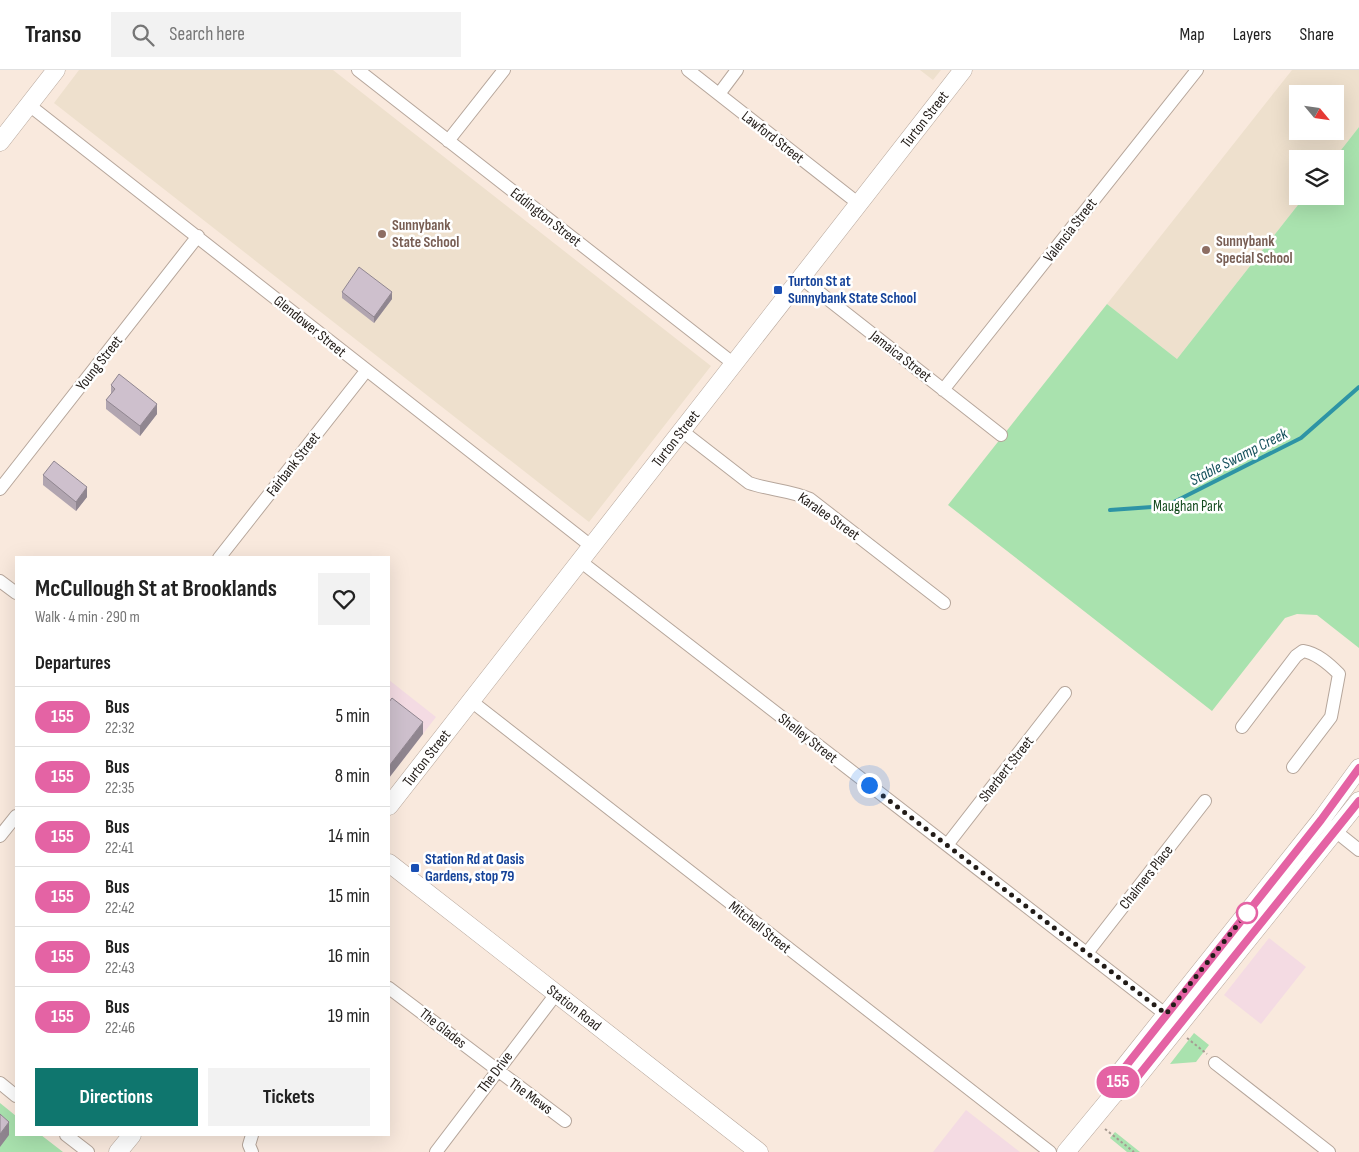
<!DOCTYPE html>
<html lang="en">
<head>
<meta charset="utf-8">
<style>
  body { margin:0; font-family:"Sofia Sans Condensed",sans-serif; background:#f2f2f2; color:#222; height:100vh; display:flex; flex-direction:column; font-size:19px; white-space:nowrap }
  * { box-sizing:border-box; margin:0 }
  p { font-size:16px; color:#767676 }
  .icon { flex:none; width:28px; height:28px; fill:none; stroke:currentColor; stroke-width:2; stroke-linecap:round; stroke-linejoin:round }
  .map { position:relative; flex:1; overflow:hidden }
  .details { position:absolute; left:15px; top:486px; width:375px; height:580px; display:flex; flex-direction:column; background:#fff; border-radius:0px; box-shadow:0 5px 20px #0002 }
  .details>* { flex:none }
  .badge { padding:0 10px; border-radius:16px; font-size:18px; line-height:32px }
  .needle { width:32px; rotate:119deg }
  .tools { position:absolute; left:1289px; top:15px; display:grid; gap:10px }
  .tools a { display:grid; place-items:center; width:55px; height:55px; border-radius:0px; background:#fff; box-shadow:0 5px 20px #0002; font-size:25px }
  .you { position:absolute; width:25px; height:25px; margin:-12px; border:4px solid #fff; border-radius:50%; background:#1a73e8; box-shadow:0 0 0 8px #1a73e833 }
  .map>.badge { position:absolute; translate:-50% -50%; box-shadow:0 0 0 2px #fff }
  h2 { padding:0 20px; font-size:19px; line-height:45px }
  .round { display:grid; place-items:center; flex:none; width:52px; height:52px; border-radius:0px; background:#f2f2f2 }
  .head { display:flex; align-items:center; justify-content:space-between; height:85px; padding:0 20px }
  h1 { font-size:24px; font-weight:700; line-height:38px }
  .action { display:flex; gap:10px; margin-top:auto; padding:10px 20px }
  .action a { flex:1; height:58px; border-radius:0px; background:#0f766e; color:#fff; font-size:20px; font-weight:700; line-height:58px; text-align:center }
  .action a+a { background:#f2f2f2; color:#222 }
  ul { padding:0; list-style:none }
  li { display:flex; align-items:center; gap:15px; height:60px; padding:0 20px; border-top:1px solid #e0e0e0 }
  li div { flex:1 }
  li b { display:block; font-size:19px }
  li em { font-style:normal }
  li .badge { min-width:55px; font-weight:700; text-align:center }
  header { display:flex; align-items:center; gap:30px; box-sizing:border-box; height:70px; padding:0 25px; background:#fff; border-bottom:1px solid #e0e0e0 }
  header strong { font-size:24px }
  nav { display:flex; gap:28px; margin-inline-start:auto; font-size:18px }
  .search { width:350px; height:45px; background:#f2f2f2; display:flex; align-items:center; gap:12px; box-sizing:border-box; padding:0 18px; border-radius:0px; color:#767676; font-size:19px }
  .map>svg:first-child { display:block }
</style>
</head>
<body>
<header>
<strong>Transo</strong>
<div class="search"><svg class="icon" aria-label="search" viewBox="0 0 24 24"><circle cx="10" cy="10" r="6"/><path d="M15 15l6 6"/></svg>Search here</div>
<nav><a>Map</a><a>Layers</a><a>Share</a></nav>
</header>
<div class="map">
<svg width="1359" height="1082" viewBox="0 0 1359 1082">
  <rect width="100%" height="100%" fill="#f9e9dd"/>
  <!-- commercial -->
  <path fill="#f4dbe3" d="M389,610l47,37 -47,61z
    M1269,868l37,29 -45,57 -37,-29z
    M966,1040l54,42h-87z"/>
  <!-- education -->
  <path fill="#eee0cd" fill-rule="evenodd" d="M79,0h254l378,296 -122,156 -535,-419z
    M920,0h21l-8,10z
    M1292,0h67v57l-25,32h-36v37h7l-128,163 -70,-55zM1298,24h37v37h-37z"/>
  <!-- green -->
  <path fill="#a9e2ae" d="M1359,57v521l-42,-33 -20,-1 -12,4 -73,93 -264,-206 159,-201 70,55 128,-163h30l-1,-37z
    M1194,963l15,12 -13,17 -26,2z
    M0,1033l16,13v19h25l22,17h-63z
    M1115,1062l25,20h-13l-17,-14z"/>
  <g fill="none" stroke-linecap="round" stroke-linejoin="round">
    <!-- stream -->
    <path stroke="#2e94a5" stroke-width="4" d="M1110,440l56,-4 135,-68 58,-51"/>
    <defs>
      <path id="street" d="M358,0l376,294
        M688,0l171,134
        M719,24l18,-24
        M29,35l562,441
        M448,71l56,-71
        M801,208l200,157
        M943,320l254,-320
        M682,361l67,52c20,7 41,7 61,16l134,104
        M0,419l198,-253
        M219,488l147,-187
        M580,491l593,459
        M0,511l16,12
        M471,631l579,451
        M1242,657l54,-71 7,-5c14,2 26,13 36,23l-8,43 -38,50
        M1329,756l30,24
        M0,766l16,-20
        M947,775l118,-152
        M1087,883l118,-152
        M389,918l176,133
        M1215,993l114,89
        M0,1013l16,13
        M66,1065l22,17
        M252,1065l-3,10 3,7
        M436,1082l120,-158"/>
      <g id="secondary">
        <path d="M0,72l56,-72"/>
        <path id="s1" d="M389,736l574,-736"/>
        <path id="s2" d="M389,793l370,289"/>
        <path d="M1114,1024l7,-23 200,-251 38,-52"/>
        <path d="M118,1082l14,-17"/>
        <path d="M1066,1082l48,-58 21,-14 224,-279"/>
      </g>
    </defs>
    <!-- street casing -->
    <use href="#street" stroke="#b6a69b" stroke-width="14"/>
    <!-- secondary casing -->
    <use href="#secondary" stroke="#b6a69b" stroke-width="19"/>
    <!-- path -->
    <path stroke="#a69a91" stroke-width="2" stroke-dasharray="2.5 2.5" stroke-linecap="butt" d="M1187,968l20,16
      M1105,1059l29,23"/>
    <!-- street -->
    <use href="#street" stroke="#fff" stroke-width="12"/>
    <!-- secondary -->
    <use href="#secondary" stroke="#fff" stroke-width="18"/>
  </g>
  <!-- wall -->
  <path fill="#b1a5b0" d="M342,222l50,7 -18,24 -32,-25z
    M111,315l46,29 -17,22 -34,-27v-9l5,-6z
    M43,405l44,22 -11,14 -33,-26z"/>
  <!-- shaded-wall -->
  <path fill="#908690" d="M392,222v7l-18,24v-6z
    M157,334v10l-17,22v-10z
    M87,417v10l-11,14v-9z
    M423,652v12l-34,44v-12z
    M9,1052v13l-9,12v-13z"/>
  <!-- building -->
  <path fill="#cec0cd" stroke="#908690" d="M359,197l33,25 -18,25 -32,-25z
    M119,304l38,30 -17,22 -34,-26 9,-11 -4,-4z
    M54,391l33,26 -11,15 -33,-27z
    M392,628l31,24 -34,44v-64z
    M0,1044l9,8 -9,12z"/>
  <g fill="none" stroke-linecap="round" stroke-linejoin="round">
    <defs>
      <path id="line" d="M1359,698l-38,52 -199,251 -8,23 21,-14 224,-279"/>
    </defs>
    <!-- line casing -->
    <use href="#line" stroke="#fff" stroke-width="11"/>
    <!-- line -->
    <use href="#line" stroke="#e463a4" stroke-width="8"/>
    <!-- walk -->
    <path stroke="#221c18" stroke-width="5" stroke-dasharray="0 9" d="M869,715l297,229 81,-101"/>
  </g>
  <!-- markers -->
  <g fill="#8d6e63" stroke="#fff" stroke-width="2">
    <circle cx="382" cy="164" r="5"/>
    <circle cx="1206" cy="180" r="5"/>
  </g>
  <g fill="#1a4fb4" stroke="#fff" stroke-width="2">
    <rect x="773" y="215" width="10" height="10" rx="2.5"/>
    <rect x="410" y="793" width="10" height="10" rx="2.5"/>
  </g>
  <circle fill="#fff" stroke="#e463a4" stroke-width="2.5" cx="1247" cy="843" r="10"/>
  <g text-anchor="middle" stroke-width="5" stroke-linejoin="round" paint-order="stroke">
    <!-- street labels -->
    <g font-size="15" fill="#221c18" stroke="#fff">
      <text dy="5" stroke="none"><textPath href="#s1" startOffset="871">Turton Street</textPath></text>
      <text transform="translate(773 67) rotate(38)" y="5">Lawford Street</text>
      <text transform="translate(546 147) rotate(38)" y="5">Eddington Street</text>
      <text transform="translate(1070 160) rotate(-52)" y="5">Valencia Street</text>
      <text transform="translate(310 256) rotate(39)" y="5">Glendower Street</text>
      <text transform="translate(901 286) rotate(38)" y="5">Jamaica Street</text>
      <text transform="translate(99 293) rotate(-52)" y="5">Young Street</text>
      <text dy="5" stroke="none"><textPath href="#s1" startOffset="466">Turton Street</textPath></text>
      <text transform="translate(293 394) rotate(-52)" y="5">Fairbank Street</text>
      <text transform="translate(829 446) rotate(35)" y="5">Karalee Street</text>
      <text transform="translate(808 668) rotate(38)" y="5">Shelley Street</text>
      <text dy="5" stroke="none"><textPath href="#s1" startOffset="61">Turton Street</textPath></text>
      <text transform="translate(1006 699) rotate(-52)" y="5">Sherbert Street</text>
      <text transform="translate(1146 807) rotate(-52)" y="5">Chalmers Place</text>
      <text transform="translate(760 857) rotate(38)" y="5">Mitchell Street</text>
      <text dy="5" stroke="none"><textPath href="#s2" startOffset="235">Station Road</textPath></text>
      <text transform="translate(443 958) rotate(38)" y="5">The Glades</text>
      <text transform="translate(495 1002) rotate(-53)" y="5">The Drive</text>
      <text transform="translate(531 1026) rotate(36)" y="5">The Mews</text>
    </g>
    <!-- education labels -->
    <g font-size="15" font-weight="bold" fill="#785e54" stroke="#fff" text-anchor="start">
      <text x="392" y="160">Sunnybank<tspan x="392" dy="17">State School</tspan></text>
      <text x="1216" y="176">Sunnybank<tspan x="1216" dy="17">Special School</tspan></text>
    </g>
    <!-- transit labels -->
    <g font-size="15" font-weight="bold" fill="#164399" stroke="#fff" text-anchor="start">
      <text x="788" y="216">Turton St at<tspan x="788" dy="17">Sunnybank State School</tspan></text>
      <text x="425" y="794">Station Rd at Oasis<tspan x="425" dy="17">Gardens, stop 79</tspan></text>
    </g>
    <!-- park labels -->
    <g font-size="15" fill="#164c20" stroke="#fff">
      <text x="1188" y="441">Maughan Park</text>
    </g>
    <!-- water labels -->
    <g font-size="16" font-style="italic" fill="#134f5a" stroke="#fff">
      <text transform="translate(1238 386) rotate(-27)" y="6">Stable Swamp Creek</text>
    </g>
  </g>
</svg>
<div class="tools">
<a><svg class="needle" viewBox="-14 -14 28 28"><path d="M0-13l5 13h-10z" fill="#e53935"/><path d="M0 13l5-13h-10z" fill="#767676"/></svg></a>
<a><svg class="icon" aria-label="layers" viewBox="0 0 24 24"><path d="M12 4l9 5-9 5-9-5zM3 14l9 5 9-5"/></svg></a>
</div>
<div class="you" style="left:869px;top:715px"></div>
<b class="badge" style="left:1118px;top:1012px;background:#e463a4;color:#fff">155</b>
<section class="details">
<div class="head"><div><h1>McCullough St at Brooklands</h1><p>Walk · 4 min · 290 m</p></div><a class="round"><svg class="icon" aria-label="heart" viewBox="0 0 24 24"><path d="M12 20l-8-8c-3-5 5-10 8-4 3-6 11-1 8 4z"/></svg></a></div>
<h2>Departures</h2>
<ul>
<li><span class="badge" style="background:#e463a4;color:#fff">155</span><div><b>Bus</b><p>22:32</p></div><em>5 min</em></li>
<li><span class="badge" style="background:#e463a4;color:#fff">155</span><div><b>Bus</b><p>22:35</p></div><em>8 min</em></li>
<li><span class="badge" style="background:#e463a4;color:#fff">155</span><div><b>Bus</b><p>22:41</p></div><em>14 min</em></li>
<li><span class="badge" style="background:#e463a4;color:#fff">155</span><div><b>Bus</b><p>22:42</p></div><em>15 min</em></li>
<li><span class="badge" style="background:#e463a4;color:#fff">155</span><div><b>Bus</b><p>22:43</p></div><em>16 min</em></li>
<li><span class="badge" style="background:#e463a4;color:#fff">155</span><div><b>Bus</b><p>22:46</p></div><em>19 min</em></li>
</ul>
<div class="action"><a>Directions</a><a>Tickets</a></div>
</section>
</div>
</body>
</html>
